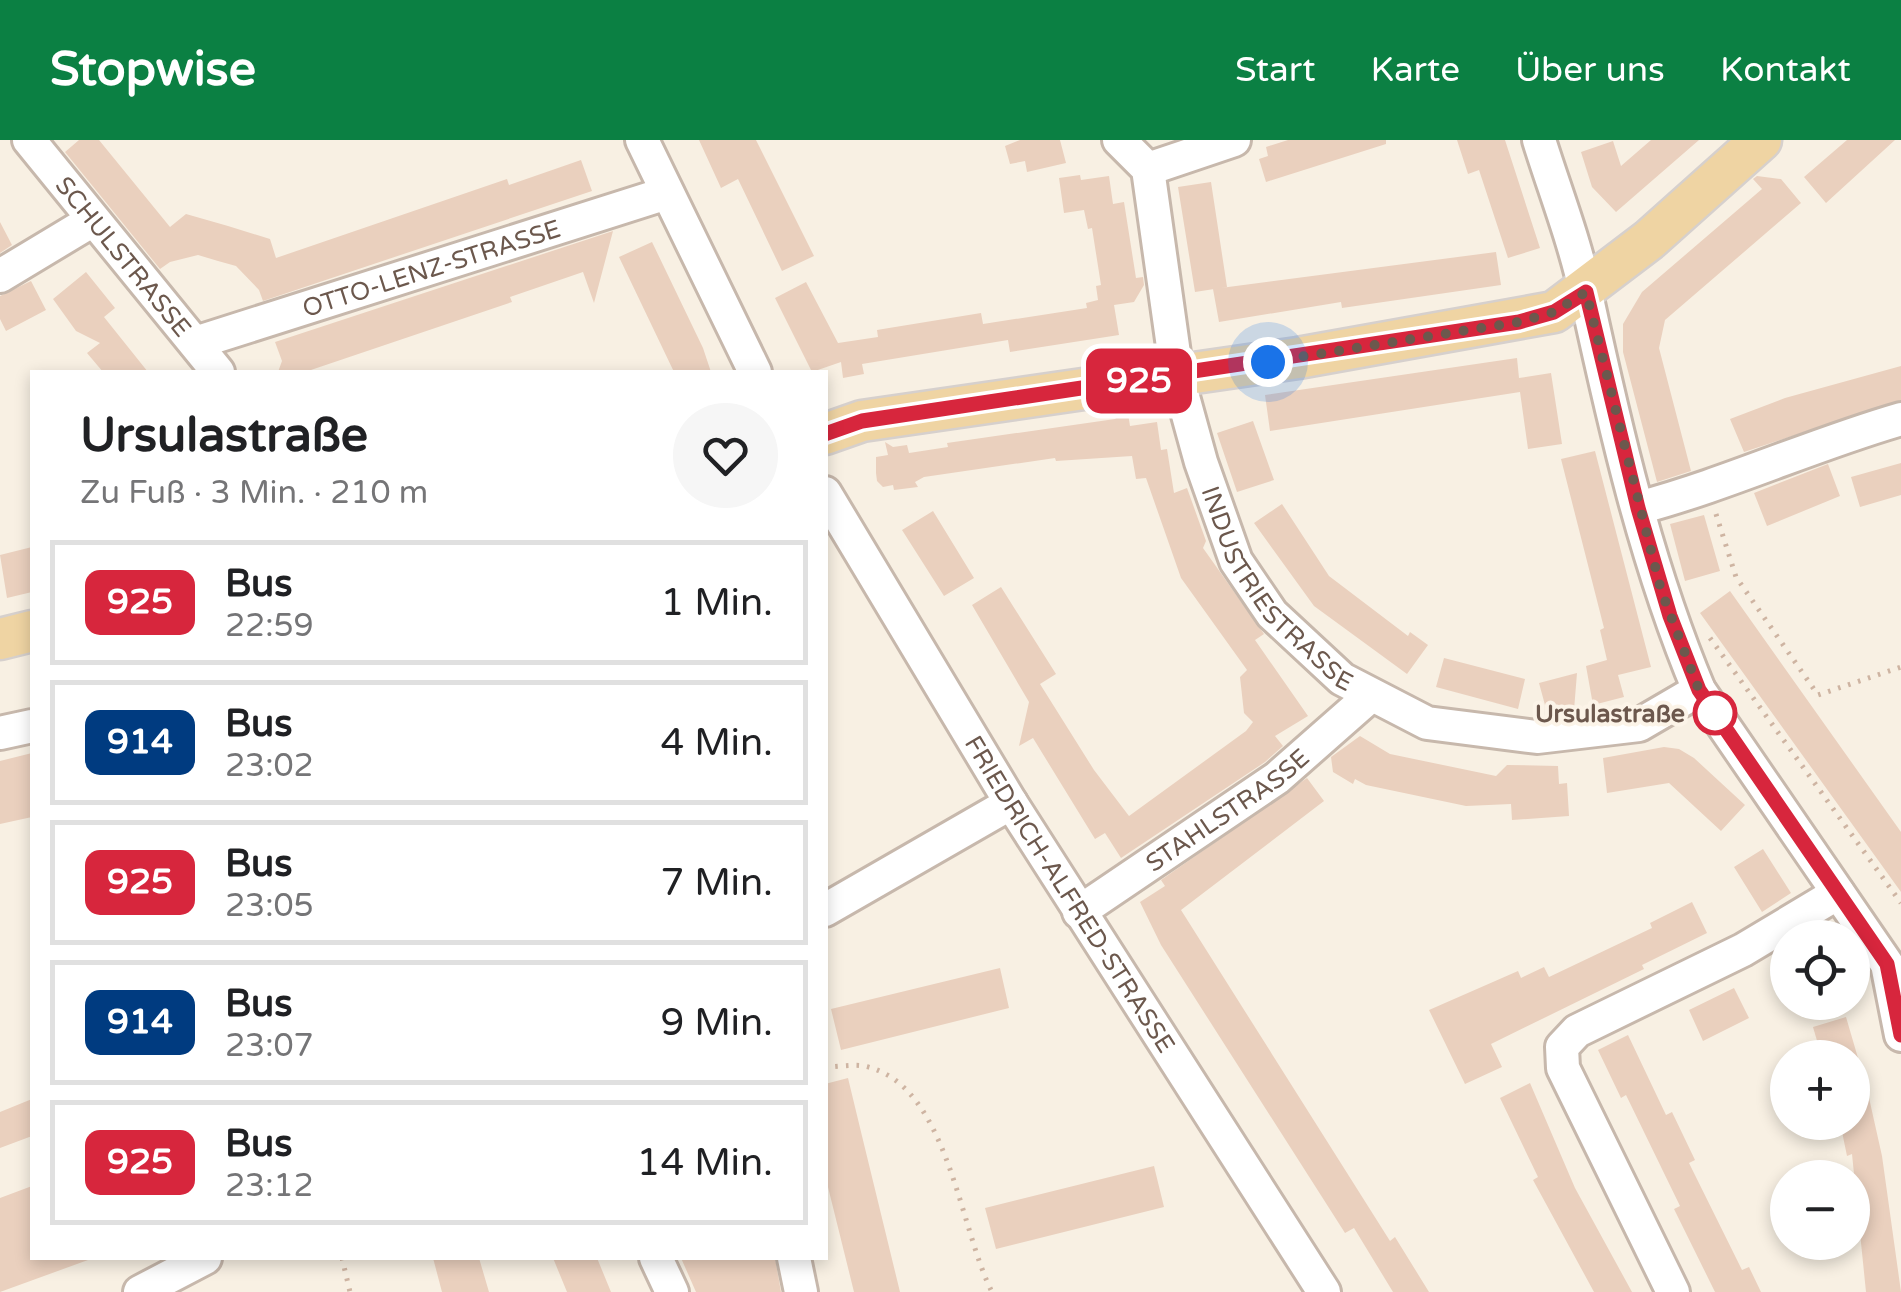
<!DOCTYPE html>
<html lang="de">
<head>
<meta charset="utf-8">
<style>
  body { margin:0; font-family:"Varela Round",sans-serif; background:#f6f6f6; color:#202124; height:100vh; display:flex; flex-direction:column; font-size:38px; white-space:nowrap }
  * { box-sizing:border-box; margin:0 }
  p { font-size:32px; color:#757577 }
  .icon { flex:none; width:55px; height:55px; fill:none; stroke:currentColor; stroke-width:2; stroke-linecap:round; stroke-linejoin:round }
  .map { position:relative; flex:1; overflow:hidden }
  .details { position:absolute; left:30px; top:230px; width:798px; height:890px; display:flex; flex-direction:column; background:#fff; border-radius:0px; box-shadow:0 5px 15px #0003 }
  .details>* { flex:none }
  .badge { padding:0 20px; border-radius:15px; font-size:35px; line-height:65px }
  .controls { position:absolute; left:1770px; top:780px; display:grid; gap:20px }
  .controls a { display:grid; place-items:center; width:100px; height:100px; border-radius:50%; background:#fff; box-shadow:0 5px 15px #0003; font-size:50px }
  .you { position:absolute; width:50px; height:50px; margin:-25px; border:8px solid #fff; border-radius:50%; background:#1a73e8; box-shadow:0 0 0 15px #1a73e833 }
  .map>.badge { position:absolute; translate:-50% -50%; box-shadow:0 0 0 5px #fff }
  .round { display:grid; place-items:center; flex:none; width:105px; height:105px; border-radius:52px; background:#f6f6f6 }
  .overview { display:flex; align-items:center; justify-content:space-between; height:170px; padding:0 50px }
  h1 { font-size:48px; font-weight:700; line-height:75px }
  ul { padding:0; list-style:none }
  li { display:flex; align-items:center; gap:30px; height:125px; margin:0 20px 15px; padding:0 30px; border:5px solid #e0e0e0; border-radius:0px }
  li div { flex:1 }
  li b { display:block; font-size:38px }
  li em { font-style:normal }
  li .badge { min-width:110px; font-weight:700; text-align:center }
  header { display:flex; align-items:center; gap:60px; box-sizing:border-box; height:140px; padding:0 50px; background:#0b8043; color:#fff }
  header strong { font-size:48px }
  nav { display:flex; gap:55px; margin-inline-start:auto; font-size:35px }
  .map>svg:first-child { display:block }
</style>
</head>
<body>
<header>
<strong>Stopwise</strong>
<nav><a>Start</a><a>Karte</a><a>Über uns</a><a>Kontakt</a></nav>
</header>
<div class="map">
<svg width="1901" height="1152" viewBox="0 0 1901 1152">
  <rect width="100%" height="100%" fill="#f8f0e3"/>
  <!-- building -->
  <path fill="#ead0be" d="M79,0h20l71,87 16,-13 42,12 42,13 6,19 231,-79 2,6 72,-25 11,31 -329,110 -4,-11 -23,-24 -18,-5 -20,-6 -28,7 -10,7 -95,-117z
    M699,0h57l58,116 -32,15 -44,-92 -17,9z
    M1020,0h40l6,23 -39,9 -2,-11 -15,3 -5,-18z
    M1288,0h98v4l-120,38 -7,-23 9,-3 -2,-9z
    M1457,0h48l35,108 -32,10 -29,-88 -11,4z
    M1651,0h48l-83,72 -24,-25 -11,-35 32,-11 8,25z
    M1847,0h48l-69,63 -22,-26z
    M1080,35l1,5 28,-4 4,28 11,-2 12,76 7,-1 1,8 -10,17 -20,3 5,30 -109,17 -2,-12 -146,24 2,10 -21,4 -2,-16 -29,10 -37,-74 31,-16 32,61 40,-6 -1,-7 12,-2 92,-15 2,11 104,-16 -1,-5 12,-3 -2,-14 5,-1 -9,-57 -4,1 -4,-19 -20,3 -5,-35z
    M1757,36l24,3 20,24 -136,117 -6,28 32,123 -34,11 -34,-130v-28l19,-32 120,-103 -9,-10z
    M1211,42l16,105 -32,5 -17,-105z
    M0,82l12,23 -12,8z
    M613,91l-19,72 -11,-31 -73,25 2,5 -207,70h-27l4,-11 -7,-19z
    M652,102l51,106 8,24h-37l-55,-115z
    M1496,112l5,33 -159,23 -1,-6 -122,20 -6,-33z
    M86,132l29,36 -11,9 44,55h-45l-16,-19 13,-10 -24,-12 -23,-32z
    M31,141l15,29 -40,21 -6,-12v-23z
    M1517,218l2,20 32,-5 11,71 -34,5 -8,-57 -250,39 -5,-36z
    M1901,226v34l-157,52 -14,-33 55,-21z
    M1127,267l3,19 27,-4 4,28 6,-1 7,44 13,-5 19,53 -3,7 61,86 -9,6 53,76 -33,20 8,10 -18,16 -144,96 -16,-25 -10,6 -62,-101 -14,8 10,-44 -57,-97 29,-18 55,87 -16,10 54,86 35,46 117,-85 7,-9 -9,-9 -4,-36 7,-7 -66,-92 -35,-100 -10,1 -4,-23 -76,5 -1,-3 -131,19 -9,5 3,5 -24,3 -1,-5 -10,2 -6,-6 -1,-8v-16l12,-2 -3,-13 8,5 14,-2 2,8 39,-6 -1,-4 168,-24z
    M1253,281l21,59 -37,12 -20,-59z
    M1595,311l56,216 -33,8 6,22 -31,8 -7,-39 21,-6 -7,-30 4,-2 -43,-169z
    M1901,323v32l-41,12 -9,-30z
    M1828,324l12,32 -73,30 -13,-33z
    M1282,364l47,72 79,60 2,-4 18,13 -21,29 -93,-68 -60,-83z
    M933,371l41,67 -30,18 -42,-66z
    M1704,375l16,56 -35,10 -15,-57z
    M32,407v45l-25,6 -7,-43z
    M1730,451l171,241v60l-201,-279z
    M1444,518l81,21 -7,30 -82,-22z
    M1577,533l-3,37 -26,6 -9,-33z
    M1360,596l30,18 106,22 11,-11 51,1 1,18 8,-1 2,33 -57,4 -1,-16 -45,2 -100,-21 -11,-6 -2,5 -20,-12 -2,-15z
    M1664,607l15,2 15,9 51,47 -24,26 -52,-48 -62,10 -4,-35z
    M32,613v64l-32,7v-63z
    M1307,638l17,23 -143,109 209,331 5,-4 34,55h-36l-39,-64 -9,5 -184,-288 -21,-43 25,-16 -4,-6z
    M1763,709l28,44 -29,19 -28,-45z
    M1692,762l15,31 -65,32 2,4 -153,75 11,23 -37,17 -36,-74 89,-39 3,7 23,-11 5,10 103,-49 -2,-5z
    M1000,828l9,40 -168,42 -10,-41z
    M1734,848l15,30 -46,23 -14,-31z
    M1846,877l12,41h-36l-9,-31z
    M1628,895l38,80 6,-3 23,48 -6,3 53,107 7,-3 12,25h-46l-41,-83 6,-3 -54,-111 -5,3 -23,-48z
    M1861,922l21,94 19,136h-35l-14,-138 -5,2 -7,-34h12v-59z
    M848,938l14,58 38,156h-46l-29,-117v-91z
    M1530,943l45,105 57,104h-38l-61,-112 5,-3 -38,-79z
    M32,959v37l-32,12v-36z
    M1154,1026l10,41 -168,42 -11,-41z
    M32,1046v72l56,2 -88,32v-94z
    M433,1118h46l10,34h-47z
    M553,1118h44l14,34h-44z
    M681,1118h94l6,34h-85z"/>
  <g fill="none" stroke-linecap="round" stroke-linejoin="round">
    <defs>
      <g id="minor">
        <path id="s1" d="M29,0l189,232"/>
        <path d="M642,0l113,232"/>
        <path id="s2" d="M1119,0l29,29 29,206 24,87 35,99 36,53 70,65 85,44 110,14 102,-12 60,-35"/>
        <path d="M1539,0c16,51 36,102 47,154 29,134 60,270 113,396l188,274 14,71"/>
        <path d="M1148,29l86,-29"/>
        <path d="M0,136l93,-56"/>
        <path id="s3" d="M195,203l472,-150"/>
        <path id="s4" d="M825,353l186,310 313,489"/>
        <path d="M1638,368c90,-24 173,-63 263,-89"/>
        <path d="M0,593l32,-7"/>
        <path d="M825,770l186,-107"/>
        <path id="s5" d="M1079,772l198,-134 92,-81"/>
        <path d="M656,1118l16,34"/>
        <path d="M794,1118l7,34"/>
        <path d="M140,1152l65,-34"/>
        <path d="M1673,1152l-110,-224 -1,-21 15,-16 166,-81 95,-57"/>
      </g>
      <path id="major" d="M825,294l37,-13 436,-63 256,-46 95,-72 112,-100
        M0,499l32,-8"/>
    </defs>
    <!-- minor casing -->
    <use href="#minor" stroke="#c7b8ac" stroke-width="38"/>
    <!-- major casing -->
    <use href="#major" stroke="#d6d0cd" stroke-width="45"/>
    <!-- path -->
    <path stroke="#ceb4a2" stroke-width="5" stroke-dasharray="2.5 8" stroke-linecap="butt" d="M1716,374l20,63 82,118 83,-28
      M1710,498l191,265
      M825,927c12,0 27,-3 39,-1 84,17 95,162 128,226
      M342,1118l8,34"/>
    <!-- minor -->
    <use href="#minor" stroke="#fff" stroke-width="32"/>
    <!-- major -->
    <use href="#major" stroke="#efd4a3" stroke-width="40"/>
  </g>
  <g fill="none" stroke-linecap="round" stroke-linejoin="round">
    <defs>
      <path id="line" d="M825,294l37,-13 657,-99 35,-10 32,-20 52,216 32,108 29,74 188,274 14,71"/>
    </defs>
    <!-- line casing -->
    <use href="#line" stroke="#fff" stroke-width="22"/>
    <!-- line -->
    <use href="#line" stroke="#d7263d" stroke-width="15"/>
    <!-- walk -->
    <path stroke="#6c584d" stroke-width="10" stroke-dasharray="0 18" d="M1268,222l251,-40 35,-10 32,-20 75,298 38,100 16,23"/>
  </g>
  <!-- markers -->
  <circle fill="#fff" stroke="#d7263d" stroke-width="5" cx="1715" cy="573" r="20"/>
  <g text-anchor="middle" stroke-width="8" stroke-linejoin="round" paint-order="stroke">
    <!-- street labels -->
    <g font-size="25" fill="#6c584d" stroke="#fcf4e8">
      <text dy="9" stroke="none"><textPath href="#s1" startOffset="150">SCHULSTRASSE</textPath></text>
      <text dy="9" stroke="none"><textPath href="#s3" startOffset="248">OTTO-LENZ-STRASSE</textPath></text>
      <text dy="9" stroke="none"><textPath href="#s2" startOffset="490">INDUSTRIESTRASSE</textPath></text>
      <text dy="9" stroke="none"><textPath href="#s5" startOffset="180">STAHLSTRASSE</textPath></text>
      <text dy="9" stroke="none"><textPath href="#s4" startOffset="470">FRIEDRICH-ALFRED-STRASSE</textPath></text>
    </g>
    <!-- stop labels -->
    <g font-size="25" font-weight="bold" fill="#6c584d" stroke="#fcf4e8" text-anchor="end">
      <text x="1685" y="582">Ursulastraße</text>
    </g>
  </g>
</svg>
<div class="controls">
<a><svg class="icon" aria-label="locate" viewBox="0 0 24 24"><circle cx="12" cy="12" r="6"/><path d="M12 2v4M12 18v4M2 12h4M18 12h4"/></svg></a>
<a>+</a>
<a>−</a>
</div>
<div class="you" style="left:1268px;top:222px"></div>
<b class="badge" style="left:1139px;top:241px;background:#d7263d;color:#fff">925</b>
<section class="details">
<div class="overview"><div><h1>Ursulastraße</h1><p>Zu Fuß · 3 Min. · 210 m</p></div><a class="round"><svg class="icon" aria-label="heart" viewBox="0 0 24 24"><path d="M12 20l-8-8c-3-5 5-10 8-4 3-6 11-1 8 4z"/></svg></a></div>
<ul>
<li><span class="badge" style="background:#d7263d;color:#fff">925</span><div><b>Bus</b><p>22:59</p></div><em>1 Min.</em></li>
<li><span class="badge" style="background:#003b80;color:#fff">914</span><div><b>Bus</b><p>23:02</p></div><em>4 Min.</em></li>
<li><span class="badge" style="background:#d7263d;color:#fff">925</span><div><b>Bus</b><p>23:05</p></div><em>7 Min.</em></li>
<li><span class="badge" style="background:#003b80;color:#fff">914</span><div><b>Bus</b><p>23:07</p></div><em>9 Min.</em></li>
<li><span class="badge" style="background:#d7263d;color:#fff">925</span><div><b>Bus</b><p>23:12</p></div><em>14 Min.</em></li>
</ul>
</section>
</div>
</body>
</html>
